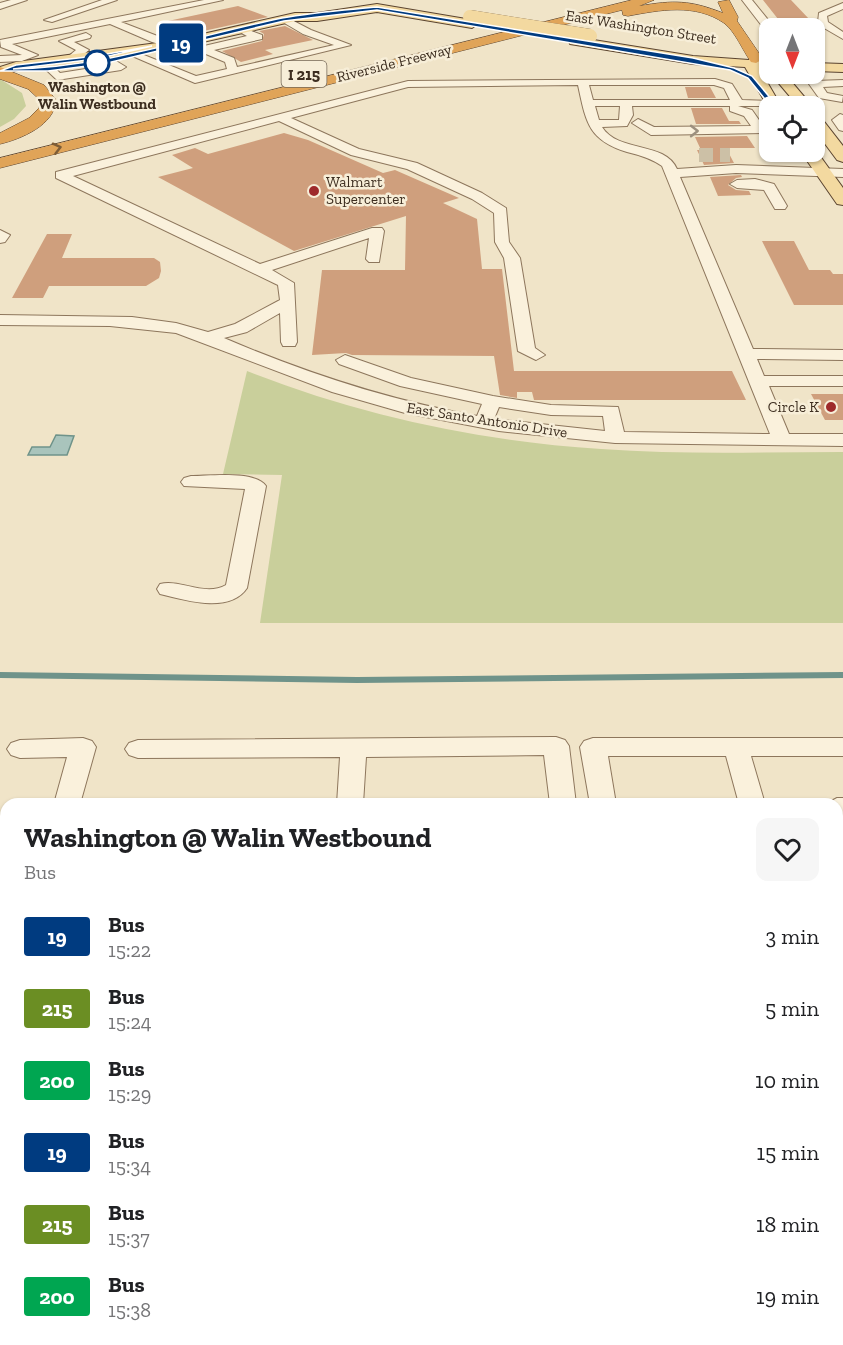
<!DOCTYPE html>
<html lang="en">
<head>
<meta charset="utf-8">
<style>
  body { margin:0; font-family:"Zilla Slab",serif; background:#f6f6f6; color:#202124; height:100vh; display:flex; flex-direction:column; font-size:22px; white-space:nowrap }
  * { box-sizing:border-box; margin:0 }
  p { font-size:20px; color:#757577 }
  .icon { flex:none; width:33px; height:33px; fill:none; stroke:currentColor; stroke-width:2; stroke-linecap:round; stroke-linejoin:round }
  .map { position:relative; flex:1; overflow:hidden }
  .side { position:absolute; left:0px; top:798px; width:843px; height:548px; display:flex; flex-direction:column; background:#fff; border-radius:18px 18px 0 0; box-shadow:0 2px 4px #0004 }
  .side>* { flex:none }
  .badge { padding:0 12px; border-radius:4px; font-size:21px; line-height:39px }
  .needle { width:39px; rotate:180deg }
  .tools { position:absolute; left:759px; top:18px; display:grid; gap:12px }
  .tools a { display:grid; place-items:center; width:66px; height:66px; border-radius:12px; background:#fff; box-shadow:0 2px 4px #0004; font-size:30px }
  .map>.badge { position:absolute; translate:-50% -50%; box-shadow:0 0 0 3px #fff }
  .round { display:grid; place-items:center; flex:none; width:63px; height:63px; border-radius:12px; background:#f6f6f6 }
  .headline { display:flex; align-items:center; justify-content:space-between; height:102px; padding:0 24px }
  h1 { font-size:28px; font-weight:800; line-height:45px }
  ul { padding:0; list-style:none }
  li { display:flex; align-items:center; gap:18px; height:72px; padding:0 24px }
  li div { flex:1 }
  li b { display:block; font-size:22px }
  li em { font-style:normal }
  li .badge { min-width:66px; font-weight:700; text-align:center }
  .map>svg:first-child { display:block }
</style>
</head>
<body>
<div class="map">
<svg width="843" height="1345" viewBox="0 0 843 1345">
  <rect width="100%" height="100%" fill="#f0e4c8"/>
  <!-- green -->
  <path fill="#c9cf9b" d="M0,79l22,14 4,13 -12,13 -14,8z
    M247,371c114,45 233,70 354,78 81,6 162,3 242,3v171h-583l22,-148 -59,-1z"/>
  <!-- water -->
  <path fill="#a9c4bc" stroke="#6f938a" stroke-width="1.5" d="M56,435l18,1 -7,19h-39l4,-8h18z"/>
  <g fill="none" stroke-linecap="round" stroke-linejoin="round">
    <!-- stream -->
    <path fill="#6f938a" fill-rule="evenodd" d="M0,672l357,5 486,-5v6l-486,5 -357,-5z"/>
  </g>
  <!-- building -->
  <path fill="#cf9f7d" d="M763,0h28l19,20 -32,-1z
    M238,6l30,11 -69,15 -31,-11z
    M285,26l28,14 -48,10 8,4 -32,8 -19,-11 40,-10 2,-7 -5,-3z
    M685,87h25l6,11h-28z
    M691,108h31l7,13h10l2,3h-45z
    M284,133l24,7 75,33 12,-3 64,28 -16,5 34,16 5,50h20l12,102h218l14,29h-212l-2,-8h-15v6l-17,-3 -6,-39 -142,-1 -6,-2 -34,2 10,-85h83l1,-54 -112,35 -136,-74 35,-9 -21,-13 23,-7 13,6z
    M747,136l8,12h-29l8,15 -30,2 -7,-15h4l-6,-13z
    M741,175l1,2 -6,1 -8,7 8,5 13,1 2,4 -33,1 -8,-19z
    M47,234h25l-10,24h92l6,4 1,9 -2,7 -13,8h-97l-6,12h-31z
    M762,241h32l15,29h21l3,4h10v31h-49z
    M811,394h32v26h-18z"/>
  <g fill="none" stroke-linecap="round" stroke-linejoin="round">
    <!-- minor-tunnel -->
    <path stroke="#ccc0a6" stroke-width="14" stroke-dasharray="14 7" stroke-linecap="butt" d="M699,155h31"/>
    <defs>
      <path id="minor" d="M11,0h16l-27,9v-6z
        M102,0h15l-65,22 -8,-2z
        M204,0h19l-102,22 52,20 31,4 43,-10 -11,-6 5,-3 21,8v4l-48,11 20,8 3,9 97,-22 -31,-11 -22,-13v-4l3,-1 27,14 40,15 -156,38 -65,-28 9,-2 57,23 31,-7 -2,-7 -31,-13 -22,-1 -20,-6 -42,-18 -98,20 26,11 -16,6 -22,1v-6l22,-1 -21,-8 -1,-7z
        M742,0h10l17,21 49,1 1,-9 24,-10v6l-16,7 1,6 15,10v7l-19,-11 -62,-2z
        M86,33l5,3 -1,2 -16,4 15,8 -11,9h-8v-4l6,-5 -17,-9z
        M814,40l10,8v4l-10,-2z
        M103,53l23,14 -5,3 -64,10 -17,-16 9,-2 11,11 51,-8 -13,-9z
        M715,79l17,5 10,16 33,1 2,2 -6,3h-33l14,4 14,20 -2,3 -113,2 -19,-12 6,-4 16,8 97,-1 -7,-10 -14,-5v-5h-98l1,9 -6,11 -25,1c16,26 63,14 75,42l59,-4 107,4v8l-107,-4 -56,4 73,172 90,1v10l-86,-1 7,17h79v10h-74l20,48h54v12l-228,-3 -116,-12 -94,-18 -73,-21 -156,-59 -66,-7 -110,-1v-10l132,2 44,6 32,9 27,-8 45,-24 -2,-15 -222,-107v-6l352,-91zM578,85c8,37 10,55 49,67 13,3 25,7 35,14l108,268 -146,-2 -6,-25 -67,-2 -58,-9 -82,-18 -66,-23 -9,5 3,4 61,22 82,18 -5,12c-89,-16 -171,-43 -253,-78l23,-6 33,-19 1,29 2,4h12l2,-4 -3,-59 -22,-13 97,-32 -3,21 3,3h10l5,-31 -2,-3h-10l-112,36 -187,-88 206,-55 72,34 56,14 65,30 22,14 1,29 9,16 14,93 18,9 9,-5 -10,-7 -15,-90 -11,-16 -3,-34 -24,-15 -65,-30 -58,-14 -68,-31 117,-31zM589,85h125l10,3 6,12h-137zM595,106h25l-1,14h-20zM499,407l52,8 52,1 2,15 -111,-12z
        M843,80v6l-20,1 4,6 16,3 -1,6 -23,-4 -10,-14 6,-3z
        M840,114l3,1v16l-4,-1 -7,-10z
        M755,179l19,5 13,22 -2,3h-10l-11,-19 -27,-2 -7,-4 7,-4z
        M0,230l10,5 -5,7 -5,1z
        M191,476c18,0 64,-6 75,10l-19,102c-17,26 -63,12 -87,6l-3,-5 3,-5c21,-5 45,13 66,1l19,-96 -61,-3 -3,-4 3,-4z
        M556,737l9,3 4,6 7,58h-26l-6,-49 -178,2 -3,47h-26l3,-47 -202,1 -9,-3 -4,-6 4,-6 9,-3z
        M83,738l9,3 4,6 -16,57h-26l13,-47 -47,1 -9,-3 -4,-6 4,-6 9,-3z
        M593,738h250v18h-92l14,48h-26l-13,-48h-118l8,48h-26l-10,-57 4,-6z
        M837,798h6v20h-6v-14h-11z
        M6,1016v48l-6,2v-48z
        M837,1030h6v28h-6z
        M837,1116h6v32h-6z
        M0,1120h6v32h-6z
        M0,1205h6v36h-6z
        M837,1208h6v36h-6z
        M430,1340h38v5h-38z
        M701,1340h38l1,5h-38z"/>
      <path id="major" d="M377,4l95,16 6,4 -6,4 -95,-16 -60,9h-22l-123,28 -23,1 -53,11 -78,9 -18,5v-8l16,-5 156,-21 123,-28h22z
        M575,37l118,19 56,4 2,-4h10l1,4 8,1v8l-11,-1 22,38h-11l-1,3 -24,-42 -52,-3 -123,-20 -1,-3z
        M814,63l29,1v8l-29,-1z
        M771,74h14l27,32h-14z
        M814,114l5,1 24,31v16l-6,-2 -23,-31z
        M815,149l28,39v17l-6,-1 -36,-52h13z"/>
      <path id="highway" d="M632,0h22l-15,6c35,-6 51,-6 84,7l-5,-11 11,-2 9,17 -1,4 26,38 -7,4 -5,-1c-8,-11 -16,-31 -27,-39 -29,-20 -64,-13 -96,-7l-5,-1 -1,-5 -622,158v-10z
        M0,67l44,18 12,15c-1,25 -35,39 -56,44v-11l29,-15 10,-10 1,-8 -12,-11 -28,-10z"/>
    </defs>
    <!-- minor casing -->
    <use href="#minor" stroke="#8d765c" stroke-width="2"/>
    <!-- major casing -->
    <use href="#major" stroke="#5b4430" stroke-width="2"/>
    <!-- highway casing -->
    <use href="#highway" stroke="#5b4430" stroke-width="1"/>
    <!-- minor -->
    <use href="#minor" fill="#faf1dc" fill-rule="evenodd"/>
    <!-- major -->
    <use href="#major" fill="#f3d9a0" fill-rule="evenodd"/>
    <!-- highway -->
    <use href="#highway" fill="#e0a458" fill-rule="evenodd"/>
    <defs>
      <path id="major-bridge" d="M470,17l120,19"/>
    </defs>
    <!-- major-bridge casing -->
    <use href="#major-bridge" stroke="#5b4430" stroke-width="14" stroke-linecap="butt"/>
    <!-- major-bridge -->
    <use href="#major-bridge" stroke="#f3d9a0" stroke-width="14"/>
  </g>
  <!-- one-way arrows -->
  <defs><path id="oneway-chevron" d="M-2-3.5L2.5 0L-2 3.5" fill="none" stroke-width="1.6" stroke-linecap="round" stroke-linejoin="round" transform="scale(1.5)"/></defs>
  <use stroke="#9c907e" href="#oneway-chevron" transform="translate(694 131)"/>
  <use stroke="#7e5d36" href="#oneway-chevron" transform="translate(57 148) rotate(-14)"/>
  <!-- line -->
  <path fill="#003b80" stroke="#fff" stroke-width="1.5" d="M377,7l316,51 41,10 18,8 25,30 -5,2 -24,-30 -18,-8 -353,-60 -93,11 -181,43 -55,7h-48l16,-6 80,-9 56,-10 -56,13 -83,10c92,-2 179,-32 269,-51 31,-6 64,-8 95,-11z"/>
  <!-- markers -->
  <circle fill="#fff" stroke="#003b80" stroke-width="3" cx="97" cy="63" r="12"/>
  <g fill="#9e2a2b" stroke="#f7eed8" stroke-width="2">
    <circle cx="314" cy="191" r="6"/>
    <circle cx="831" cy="407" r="6"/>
  </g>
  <g text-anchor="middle" stroke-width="5" stroke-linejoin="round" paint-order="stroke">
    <!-- far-street labels -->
    <g font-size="15" fill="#3d2e20" stroke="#f7eed8">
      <text transform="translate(641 27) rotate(9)" y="5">East Washington Street</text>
      <text transform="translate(394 63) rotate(-14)" y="5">Riverside Freeway</text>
      <text transform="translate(487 420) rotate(9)" y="5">East Santo Antonio Drive</text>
    </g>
    <!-- far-stop labels -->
    <g font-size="15" font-weight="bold" fill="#3d2e20" stroke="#f7eed8">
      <text x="97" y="92">Washington @<tspan x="97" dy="17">Walin Westbound</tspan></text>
    </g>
    <!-- far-poi labels -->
    <g font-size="15" fill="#3d2e20" stroke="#f7eed8" text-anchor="start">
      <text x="326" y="187">Walmart<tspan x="326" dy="17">Supercenter</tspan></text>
      <text x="819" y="412" text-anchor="end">Circle K</text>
    </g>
    <!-- shield labels -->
    <rect fill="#f7eed8" stroke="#756857" stroke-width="1.5" x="281.5" y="61" width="45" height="26" rx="4.5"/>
    <g font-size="16" font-weight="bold" fill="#3d2e20">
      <text x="304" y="80">I 215</text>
    </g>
  </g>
</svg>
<div class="tools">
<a><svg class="needle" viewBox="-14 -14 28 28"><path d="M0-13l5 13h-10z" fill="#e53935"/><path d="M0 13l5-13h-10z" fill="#757577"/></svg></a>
<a><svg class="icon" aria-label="locate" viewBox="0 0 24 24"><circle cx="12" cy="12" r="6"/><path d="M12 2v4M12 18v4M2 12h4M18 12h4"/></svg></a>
</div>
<b class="badge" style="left:181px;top:43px;background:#003b80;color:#fff">19</b>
<section class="side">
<div class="headline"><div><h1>Washington @ Walin Westbound</h1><p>Bus</p></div><a class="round"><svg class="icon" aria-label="heart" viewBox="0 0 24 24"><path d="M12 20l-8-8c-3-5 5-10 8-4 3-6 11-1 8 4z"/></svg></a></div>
<ul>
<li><span class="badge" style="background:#003b80;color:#fff">19</span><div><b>Bus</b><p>15:22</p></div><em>3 min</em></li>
<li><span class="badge" style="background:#6b8e23;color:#fff">215</span><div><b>Bus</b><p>15:24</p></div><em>5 min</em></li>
<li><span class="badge" style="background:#00a651;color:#fff">200</span><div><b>Bus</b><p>15:29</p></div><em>10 min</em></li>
<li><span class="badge" style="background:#003b80;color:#fff">19</span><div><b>Bus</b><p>15:34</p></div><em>15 min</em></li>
<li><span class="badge" style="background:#6b8e23;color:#fff">215</span><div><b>Bus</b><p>15:37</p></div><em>18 min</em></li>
<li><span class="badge" style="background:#00a651;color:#fff">200</span><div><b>Bus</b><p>15:38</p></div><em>19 min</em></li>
</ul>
</section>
</div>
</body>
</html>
